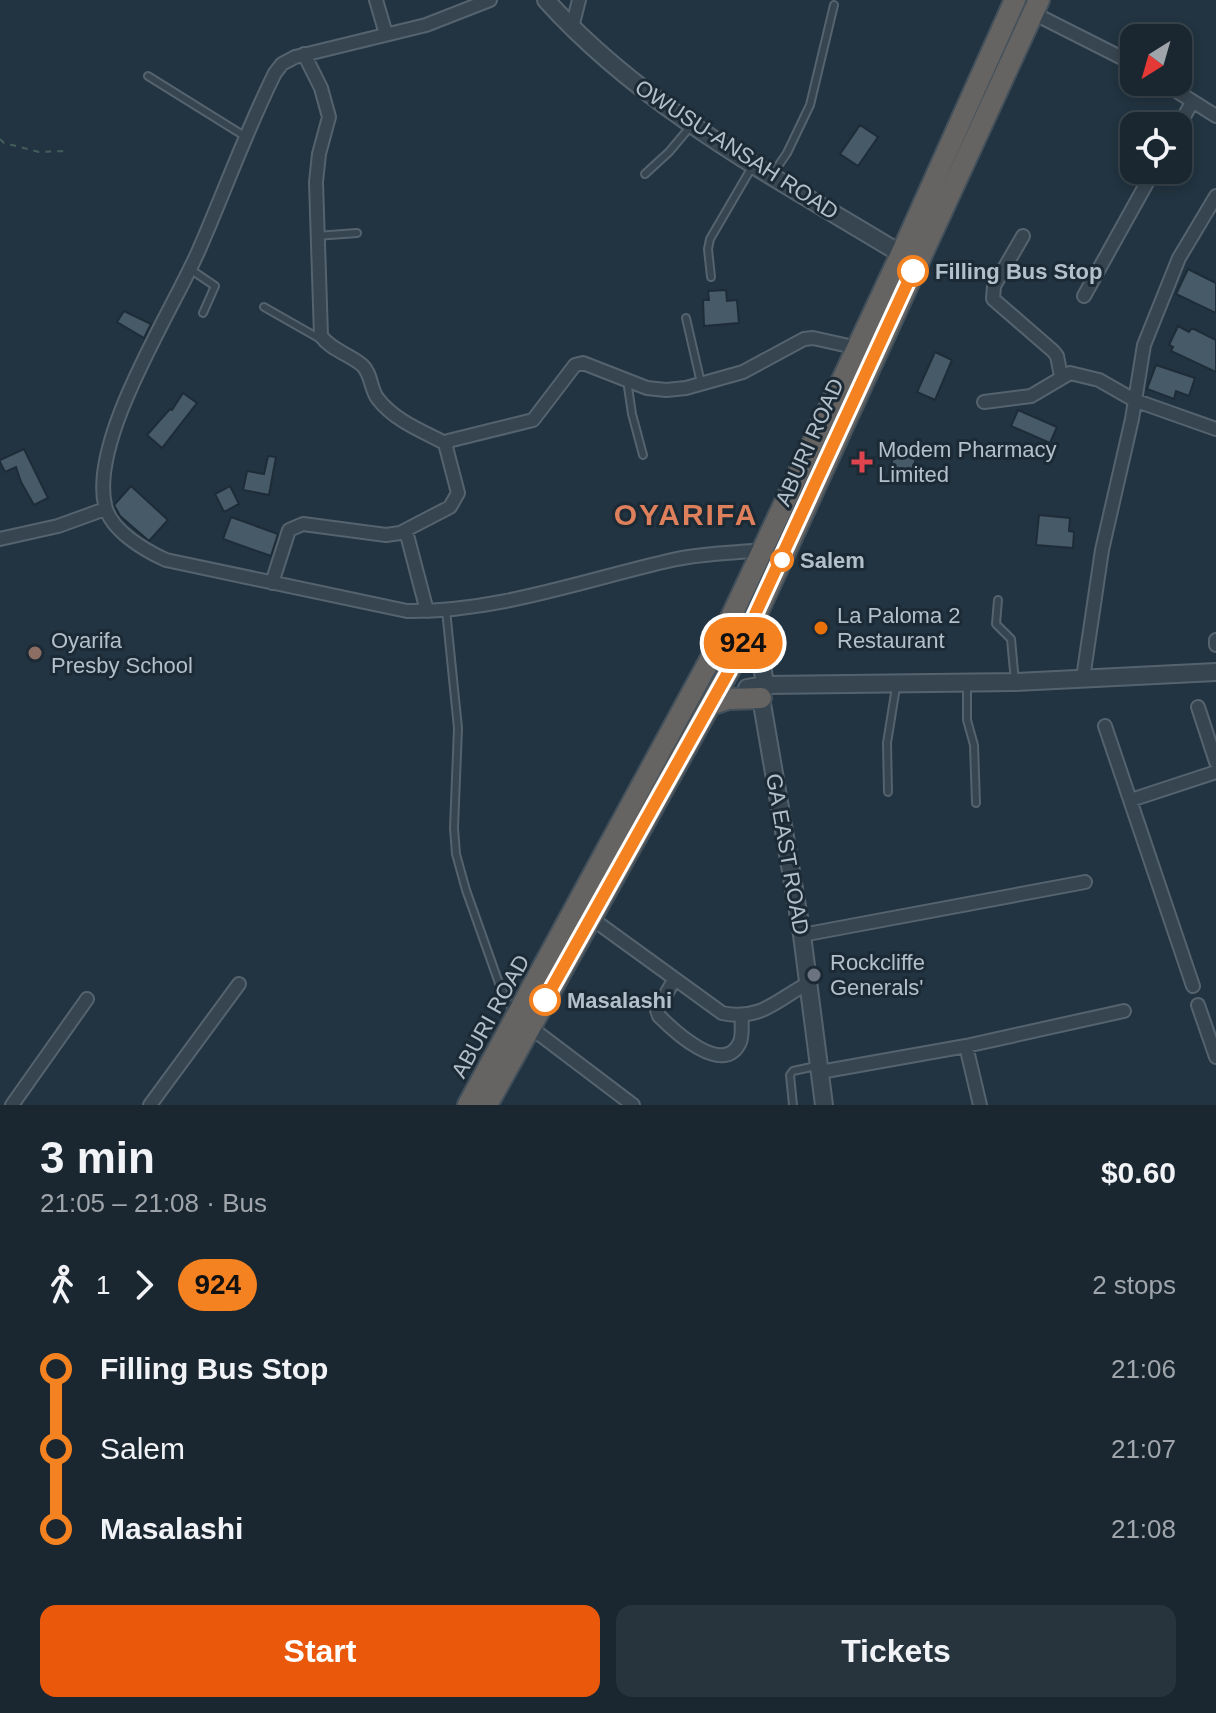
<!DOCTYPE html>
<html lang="en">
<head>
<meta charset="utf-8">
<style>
  body { margin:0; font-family:Helvetica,sans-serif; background:#27333d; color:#f1f3f6; height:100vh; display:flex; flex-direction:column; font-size:30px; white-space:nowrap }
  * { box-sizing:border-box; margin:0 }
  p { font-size:26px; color:#9fa5ab }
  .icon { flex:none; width:44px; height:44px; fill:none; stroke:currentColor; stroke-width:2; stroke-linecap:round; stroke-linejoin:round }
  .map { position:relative; height:1105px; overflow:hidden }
  .side { display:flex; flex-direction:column; background:#1a2731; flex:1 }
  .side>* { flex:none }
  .badge { padding:0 16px; border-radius:26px; font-size:28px; line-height:52px }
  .needle { width:52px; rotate:217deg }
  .controls { position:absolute; left:1120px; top:24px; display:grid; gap:16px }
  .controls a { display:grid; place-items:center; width:72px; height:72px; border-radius:16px; background:#1a2731; box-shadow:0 4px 12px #0003,0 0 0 2px #38444d; font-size:40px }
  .map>.badge { position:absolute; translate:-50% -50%; box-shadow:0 0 0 4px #fff }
  .legs { display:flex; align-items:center; gap:12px; height:88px; padding:0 40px; font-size:26px }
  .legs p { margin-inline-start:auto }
  .headline { display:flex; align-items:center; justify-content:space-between; height:136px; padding:0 40px }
  h1 { font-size:44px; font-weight:700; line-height:60px }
  .primary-button { display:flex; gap:16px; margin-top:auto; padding:16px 40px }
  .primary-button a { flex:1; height:92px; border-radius:16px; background:#ea580c; color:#fff; font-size:32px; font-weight:700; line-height:92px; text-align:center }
  .primary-button a+a { background:#27333d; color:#f1f3f6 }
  ul { padding:0 40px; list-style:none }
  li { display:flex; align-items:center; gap:28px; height:80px; font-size:30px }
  li i { display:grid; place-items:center; width:12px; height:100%; margin:0 10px; background:currentColor }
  li i::after { content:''; width:20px; height:20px; margin:-10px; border:6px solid; border-radius:50%; background:#1a2731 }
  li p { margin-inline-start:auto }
  li:first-child i { background:linear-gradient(#0000 50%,currentColor 0) }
  li:last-child i { background:linear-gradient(currentColor 50%,#0000 0) }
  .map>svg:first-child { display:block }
</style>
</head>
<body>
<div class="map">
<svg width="1216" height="1105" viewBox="0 0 1216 1105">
  <rect width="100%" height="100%" fill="#223441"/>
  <!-- building -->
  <path fill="#465a67" stroke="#1e2c37" stroke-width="2" d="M860,125l18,12 -20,29 -18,-12z
    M1188,269l28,14v30l-40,-19z
    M726,290l1,11 10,-1 2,23 -35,3 -1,-26h6l-1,-9z
    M124,311l27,13 -7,14 -27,-16z
    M1178,326l11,6 2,-3h3l22,11v32l-45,-21 2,-4 -4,-2z
    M935,352l17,8 -17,40 -18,-8z
    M1156,365l39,13 -6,18 -13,-5 -2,8 -27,-10z
    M183,393l14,10 -35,45 -15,-13 23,-26 2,1z
    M1018,410l39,17 -7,16 -39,-17z
    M897,445l21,7 -10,33 -21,-6z
    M24,449l24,49 -14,7 -13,-23 -5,-15 -11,5 -5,-10v-2z
    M268,456l8,1 -7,38 -26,-5 4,-19 17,3z
    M131,486l37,34 -19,21 -29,-25 -6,-11z
    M230,486l9,18 -15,8 -9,-18z
    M1039,515l31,3 -1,13 5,1 -1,16 -37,-3z
    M231,517l47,17 -7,22 -48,-17z"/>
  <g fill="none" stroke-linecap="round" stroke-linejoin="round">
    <defs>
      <path id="service" d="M148,76l98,61
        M645,174l24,-22 21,-25
        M772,175l15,-22 23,-48 24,-100
        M316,236l41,-3
        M190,269l25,17 -12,27
        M711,277l-3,-28 2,-10 42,-72
        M264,307l58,33
        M686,318l15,65
        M627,380l5,34 11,41
        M998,600l-2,24 15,15 4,43
        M446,610l12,118 -4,100 2,26 10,36 34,96 13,25
        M967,686v34l7,25 2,58
        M888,792l-1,-49 9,-56
        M793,1105l-3,-30 3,-4 23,-5"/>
      <path id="minor" d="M376,0l10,34
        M490,0l-64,25 -131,32 -13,7 -7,9c-29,58 -51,120 -77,179 -28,63 -108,187 -93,253 5,25 39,45 61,55l241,51c91,1 177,-31 265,-51 30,-7 62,-7 92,-10
        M1033,13l101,51
        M572,27l7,-27
        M304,54l17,34 8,29 -10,37 -3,28 5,154c10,14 28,18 41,29 10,9 8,24 16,34 17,22 44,32 69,45
        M1162,82l54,34
        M1178,128l14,-26
        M1023,236l-29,50 -1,13 60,52 4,5 4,20
        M1084,296l70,-126
        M984,402l47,-6 39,-23 29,7 35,20 82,29
        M406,531l21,80
        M0,539l58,-13 47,-17
        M272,583l17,-53 14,-6 83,11 14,-2 50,-26 8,-14 -12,-46 2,-6 85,-21 42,-55 8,-2 64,25 19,2 20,-2 57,-16 61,-33 9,-1 45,10
        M1216,640v5
        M1083,678l19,-128 30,-131 12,-74 35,-87 37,-62
        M1198,707l18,55
        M1105,726l88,260
        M1131,800l85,-28
        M591,918l131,95c39,8 54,-13 85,-29
        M802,935l283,-53
        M674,980l-17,30 2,6c15,15 65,62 81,26 3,-7 1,-19 2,-26
        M1198,1005l18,52
        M530,1027l103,78
        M966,1046l14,59
        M820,1072l146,-26 158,-35
        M12,1105l75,-106
        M150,1105l89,-121"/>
      <path id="tertiary" d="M546,0c98,109 232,179 355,254
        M755,618l10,67 -4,13 41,237 22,170
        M747,688l18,-3 250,-3 201,-10"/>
      <path id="trunk" d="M710,705l18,-6 33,-1
        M468,1105l251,-462 182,-389 114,-254
        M487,1105l242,-434 26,-53 284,-618"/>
    </defs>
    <!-- service casing -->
    <use href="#service" stroke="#55636e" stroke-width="10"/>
    <!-- minor casing -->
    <use href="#minor" stroke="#55636e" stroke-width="16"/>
    <!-- tertiary casing -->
    <use href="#tertiary" stroke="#55636e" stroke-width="20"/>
    <!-- trunk casing -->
    <use href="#trunk" stroke="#42505b" stroke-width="24"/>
    <!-- path -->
    <path stroke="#435d5c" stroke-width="2" stroke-dasharray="6 6" stroke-linecap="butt" d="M0,139l4,4 35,9 29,-1"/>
    <!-- service -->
    <use href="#service" stroke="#374550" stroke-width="6"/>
    <!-- minor -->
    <use href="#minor" stroke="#374550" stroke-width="12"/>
    <!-- tertiary -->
    <use href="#tertiary" stroke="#374550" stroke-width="16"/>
    <!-- trunk -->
    <use href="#trunk" stroke="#666462" stroke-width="20"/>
  </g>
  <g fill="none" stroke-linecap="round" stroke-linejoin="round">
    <defs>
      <path id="line-1" d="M545,1000l184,-329 184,-400"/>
    </defs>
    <!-- line-1 casing -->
    <use href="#line-1" stroke="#fff" stroke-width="18"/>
    <!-- line-1 -->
    <use href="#line-1" stroke="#f58220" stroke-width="12"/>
  </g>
  <!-- markers -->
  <g fill="#fff" stroke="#f58220" stroke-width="4">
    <circle cx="913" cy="271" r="14"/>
    <circle cx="782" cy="560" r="10"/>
    <circle cx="545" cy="1000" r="14"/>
  </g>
  <path fill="#e0444e" stroke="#1c2a35" stroke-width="3" d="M858 450h8v8h8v8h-8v8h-8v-8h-8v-8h8z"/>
  <circle fill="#e8710a" stroke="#1c2a35" stroke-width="3" cx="821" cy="628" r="8"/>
  <circle fill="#8d6e63" stroke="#1c2a35" stroke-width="3" cx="35" cy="653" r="8"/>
  <circle fill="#6b7280" stroke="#1c2a35" stroke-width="3" cx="814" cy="975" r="8"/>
  <g text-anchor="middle" stroke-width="6" stroke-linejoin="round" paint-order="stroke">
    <!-- street labels -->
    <g font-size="22" fill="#b3c0cb" stroke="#1c2a35">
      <text transform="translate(737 149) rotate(33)" y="8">OWUSU-ANSAH ROAD</text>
      <text transform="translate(809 442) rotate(-66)" y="8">ABURI ROAD</text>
      <text transform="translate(788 854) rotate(80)" y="8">GA EAST ROAD</text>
      <text transform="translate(490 1016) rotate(-61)" y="8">ABURI ROAD</text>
    </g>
    <!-- stop labels -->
    <g font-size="22" font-weight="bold" fill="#b3c0cb" stroke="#1c2a35" text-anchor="start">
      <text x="935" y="279">Filling Bus Stop</text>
      <text x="800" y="568">Salem</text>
      <text x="567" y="1008">Masalashi</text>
    </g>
    <!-- poi labels -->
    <g font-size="22" fill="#b3c0cb" stroke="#1c2a35" text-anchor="start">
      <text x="878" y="457">Modem Pharmacy<tspan x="878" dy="25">Limited</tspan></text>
      <text x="837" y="623">La Paloma 2<tspan x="837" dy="25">Restaurant</tspan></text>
      <text x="51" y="648">Oyarifa<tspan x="51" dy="25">Presby School</tspan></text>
      <text x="830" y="970">Rockcliffe<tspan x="830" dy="25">Generals'</tspan></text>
    </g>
    <!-- district labels -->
    <g font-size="30" font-weight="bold" letter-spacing="2" fill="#de805b" stroke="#1c2a35">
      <text x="686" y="525">OYARIFA</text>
    </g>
  </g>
</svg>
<div class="controls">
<a><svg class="needle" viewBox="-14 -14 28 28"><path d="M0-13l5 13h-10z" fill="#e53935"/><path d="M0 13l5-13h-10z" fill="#9fa5ab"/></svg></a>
<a><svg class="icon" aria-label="locate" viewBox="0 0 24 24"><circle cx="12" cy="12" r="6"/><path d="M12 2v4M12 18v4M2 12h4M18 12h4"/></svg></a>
</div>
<b class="badge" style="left:743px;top:643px;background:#f58220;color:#111">924</b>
</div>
<section class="side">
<div class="headline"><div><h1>3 min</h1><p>21:05 – 21:08 · Bus</p></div><b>$0.60</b></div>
<div class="legs"><svg class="icon" aria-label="walk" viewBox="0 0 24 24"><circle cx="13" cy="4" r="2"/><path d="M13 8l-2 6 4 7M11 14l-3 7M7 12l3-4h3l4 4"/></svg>1<svg class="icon" aria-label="forward" viewBox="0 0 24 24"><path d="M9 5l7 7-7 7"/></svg><b class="badge" style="background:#f58220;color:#111">924</b><p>2 stops</p></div>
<ul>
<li><i style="color:#f58220"></i><b>Filling Bus Stop</b><p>21:06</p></li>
<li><i style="color:#f58220"></i><span>Salem</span><p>21:07</p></li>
<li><i style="color:#f58220"></i><b>Masalashi</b><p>21:08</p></li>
</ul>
<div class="primary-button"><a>Start</a><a>Tickets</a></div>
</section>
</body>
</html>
